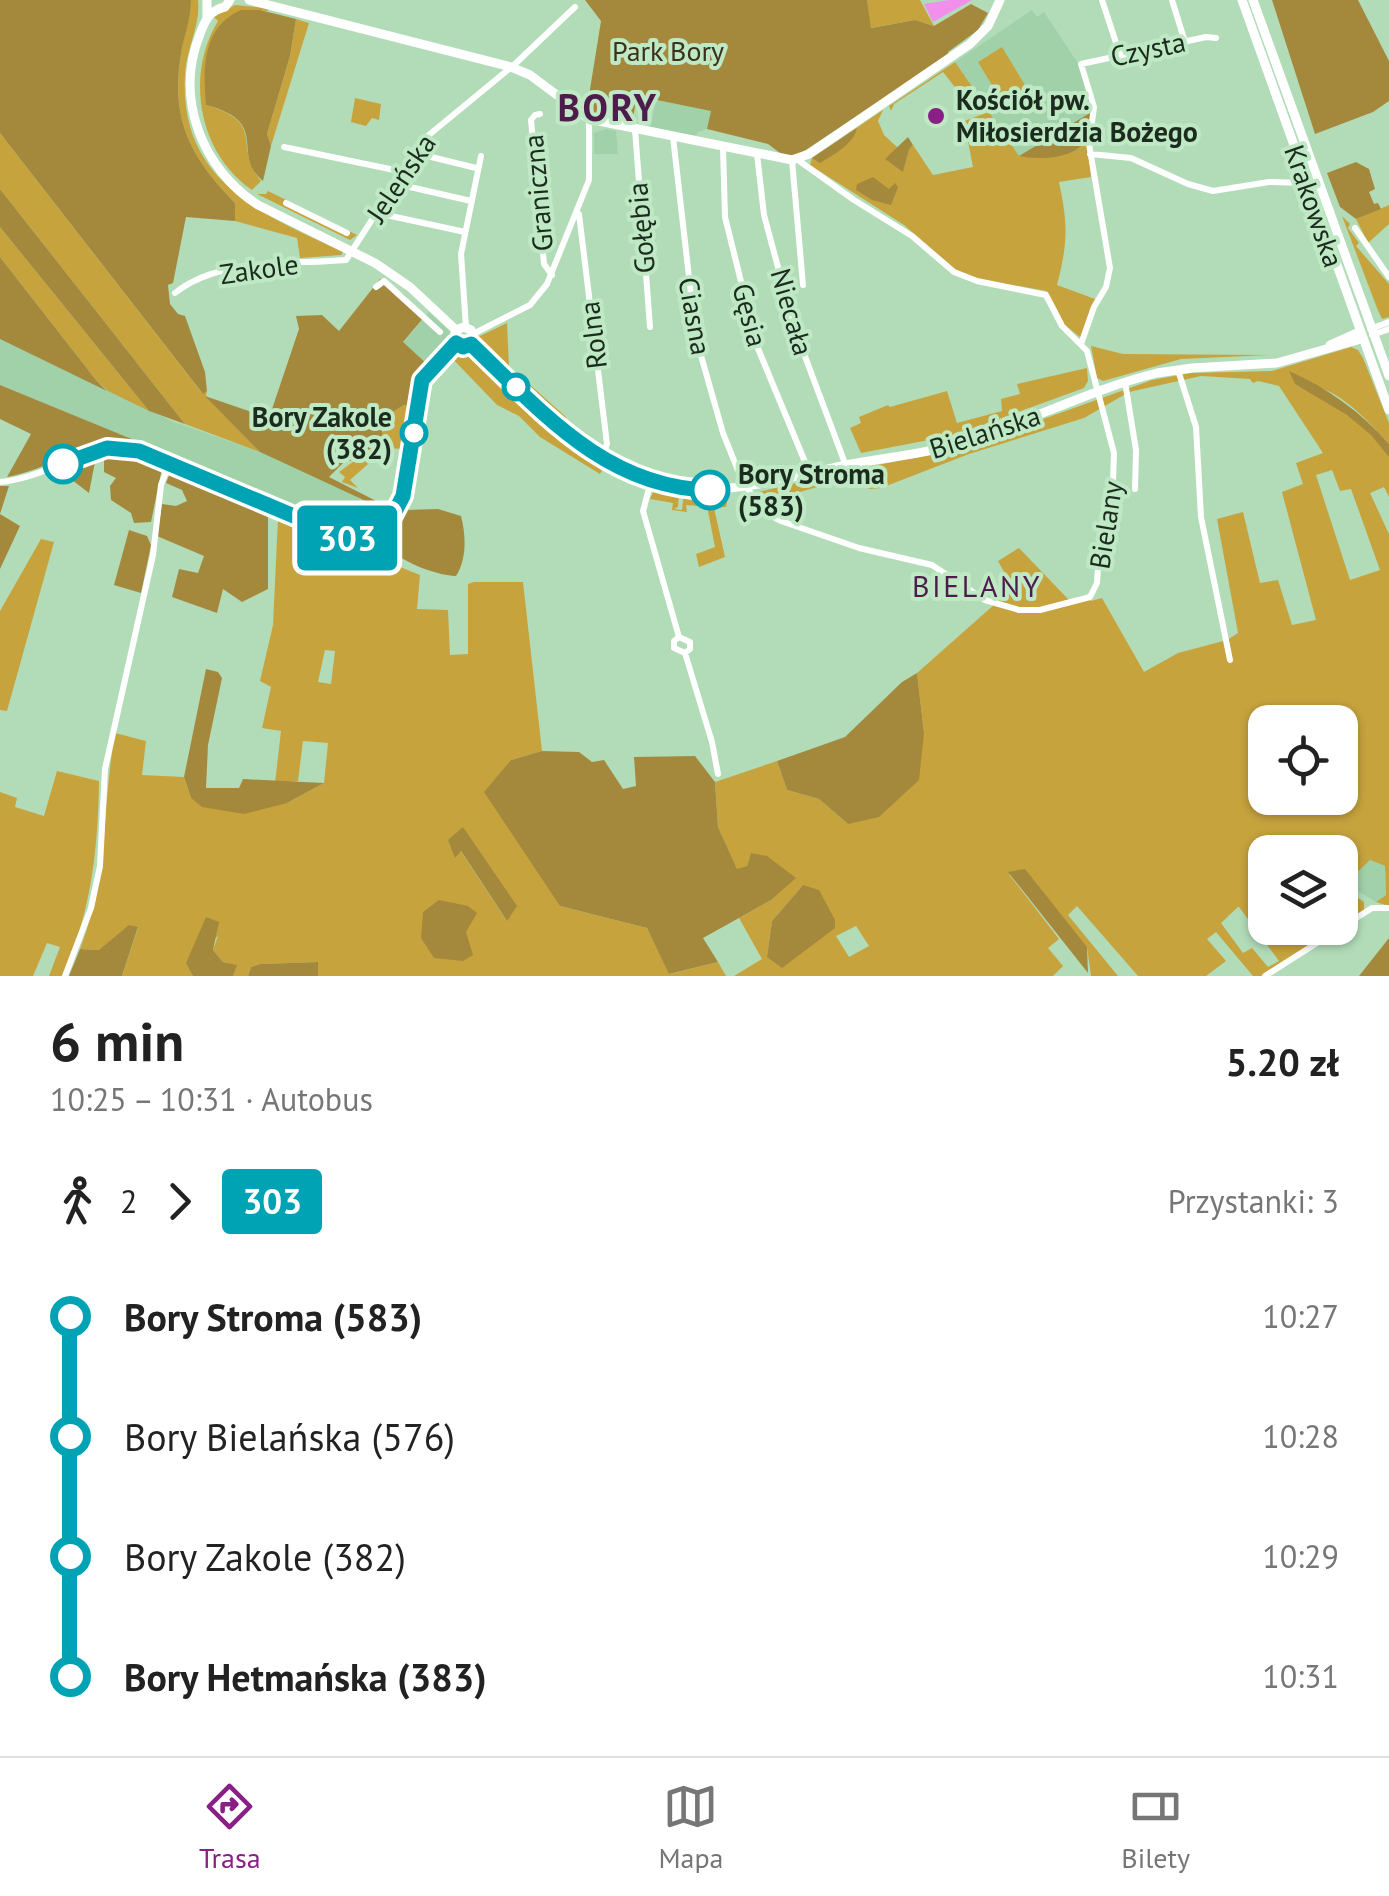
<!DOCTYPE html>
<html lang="pl">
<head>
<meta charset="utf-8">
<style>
  body { margin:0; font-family:"PT Sans",sans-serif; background:#f2f2f2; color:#222; height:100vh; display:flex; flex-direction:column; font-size:38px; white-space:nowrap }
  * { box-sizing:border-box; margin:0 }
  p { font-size:32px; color:#767676 }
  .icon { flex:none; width:55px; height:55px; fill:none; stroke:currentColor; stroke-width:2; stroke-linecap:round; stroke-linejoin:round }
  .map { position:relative; height:976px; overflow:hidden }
  .details { display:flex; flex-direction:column; background:#fff; flex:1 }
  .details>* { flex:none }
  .badge { padding:0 20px; border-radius:8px; font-size:35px; line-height:65px }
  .tools { position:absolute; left:1248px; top:705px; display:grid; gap:20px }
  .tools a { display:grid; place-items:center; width:110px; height:110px; border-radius:20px; background:#fff; box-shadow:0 2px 8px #0004; font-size:50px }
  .map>.badge { position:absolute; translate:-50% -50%; box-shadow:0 0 0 5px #fff }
  .legs { display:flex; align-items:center; gap:15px; height:110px; padding:0 50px; font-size:32px }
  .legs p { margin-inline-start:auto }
  .overview { display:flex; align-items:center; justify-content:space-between; height:170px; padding:0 50px }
  h1 { font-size:55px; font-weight:800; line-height:75px }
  ul { padding:0 50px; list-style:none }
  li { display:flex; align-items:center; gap:35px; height:120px; font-size:38px }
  li i { display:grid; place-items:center; width:15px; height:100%; margin:0 12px; background:currentColor }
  li i::after { content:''; width:25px; height:25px; margin:-12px; border:8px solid; border-radius:50%; background:#fff }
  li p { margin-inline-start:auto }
  li:first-child i { background:linear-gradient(#0000 50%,currentColor 0) }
  li:last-child i { background:linear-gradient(currentColor 50%,#0000 0) }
  .tabs { display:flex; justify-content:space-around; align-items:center; height:140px; border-top:2px solid #e0e0e0; background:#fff; font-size:28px; color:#767676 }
  .tabs a { display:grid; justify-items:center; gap:5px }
  .tabs .active { color:#882086 }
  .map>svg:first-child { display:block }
</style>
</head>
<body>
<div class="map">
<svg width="1389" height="976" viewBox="0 0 1389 976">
  <rect width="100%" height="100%" fill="#b2dcb8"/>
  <!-- built -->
  <path fill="#a1d1a9" d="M1032,10l5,7 7,-5 35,53 14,46 -74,45 -64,-94z
    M656,100l56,11 -5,18 -9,3 -3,4 -45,-7z
    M606,129l10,2 2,23h-24v-21z
    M429,312l21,20 -2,10 -21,22 -24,-21z
    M0,339l174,83 86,30 109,50 -11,30 -358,-147z
    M1370,860l15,6 1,29 -10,7 -31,-19z"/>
  <!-- green -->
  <path fill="#c7a33e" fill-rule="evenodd" d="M191,0h7c3,25 -12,49 -13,75 -6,107 77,139 158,177l-2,3 -41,3 -3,-20 -62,-17v-18c-44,-45 -65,-83 -54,-149 3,-18 9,-35 10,-54z
    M867,0h53l14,26 -19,-6 -45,8z
    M235,5l33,3v3l-8,-1 -54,95c62,18 26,41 55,76l-9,9c-54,-37 -67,-115 -34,-169l-4,-4z
    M296,19l13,4 -38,123 -4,-12 23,-78z
    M1002,47l26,43 -24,15 -26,-43z
    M955,62l18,26 -15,3 -15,-19 -49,32 -3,7 -2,-5z
    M355,98l26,6 -2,16 -7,-2 -6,8 -15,-4z
    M883,110l-5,11 6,14 14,13 5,23 6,-21 4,-5 20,30 40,-8 -9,-46 25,-9 30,44 63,-11 5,-6 4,38 -32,5c9,43 9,60 -2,103l38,14 -14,39 -16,-13 -18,-34 -68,-12 -23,-9 -52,-45 -94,-60 2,-7z
    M0,133l202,260 5,-2 -1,5 54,56 -75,-28 -185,-235z
    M268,191l89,44 -7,5 -93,-46h9z
    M1389,205v19l-21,19 -12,-24z
    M1342,216l8,8 -2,4 11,15 -3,3 33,38v33l-7,2 -5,-11z
    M0,227l149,184 -41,-20 -12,-11 -96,-123z
    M507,323l2,43 57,51v13l-90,-87 2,-6z
    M1091,346l32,8 146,1 -88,4 -78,22 -6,-3z
    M1351,347l7,3 5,8 26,65v21c-24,-26 -56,-63 -94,-60 24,12 85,46 94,73 0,11 0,29 0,40l-5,-10 -14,6 19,41v372l-13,-4 10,-7 -1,-29 -15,-6 -28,27 22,15v8l-24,14v-72h-75v76h70l-74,48h-8l-37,-44 -9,7 19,22 -20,15h-68l-61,-70 -9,9 50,61h-27l-4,-29 -79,-74 51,66 -11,9 15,18 -10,10h-319l28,-17 -23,-41 32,-18 -20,-46 -4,12 -10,4 -19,-43 -3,-45 62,-21 10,29 32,9 29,25 76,-91 -7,-60 96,-85 -15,-27 21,-13 50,52 16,-5 6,6 11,-3 42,74 34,-19 49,-13 11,-7 -21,-114 26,-7 17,71 18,-3 14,45 24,-5 -34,-128 21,-8 -7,-21 27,-10 -44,-67 -21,-5 -5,2 -3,-4 -49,-3 -72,16 -45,26 -115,36 -88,34 -11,1 -24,-10 -82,23 -6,-1 1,-9 86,-21 112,-21 195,-70 39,-7 81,-2zM1332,470l8,21 11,-2 29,81 -30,10 -34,-105zM1265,722h75v76h-75zM803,885l-36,72 5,-36zM1238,907h1l40,54 -11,6 -16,-19 -9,5 -22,-30zM856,926l13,20 -20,11 -13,-21z
    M457,350l12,1 108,99 27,17 -4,7 -60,-37 -21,-21 -22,-11 -49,-51z
    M1087,368l1,13 -4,7 -129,47 -94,18 -11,-25 11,-5 -2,-6 29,-12 2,2 57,-16 10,32 45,-12 -1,-12 19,-5 -3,-10z
    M404,405l9,1 -6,43 -30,-1 -12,11 3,5 -18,16 8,8 -16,-6 3,-5 -6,-5 36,-26 2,-10 8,-6 -2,-12z
    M655,488l24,5 -1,14 -4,2 8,1 2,-17 15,2 -1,11 -12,-1 1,7 -15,-2 1,-7 -23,-4z
    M702,495l26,2 -2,10 -12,1 11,49 -26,10 -3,-13 19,-7 -8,-41h-6z
    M278,518l142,57 -3,34 31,1 2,45 18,-1v-70l6,-2h49l19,169 -31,9 49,146 87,22 23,46 48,-12 8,14h-408l-1,-14 -57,2 -9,3 -3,9h-15l3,-11 -13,-3 -10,-12 5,-14 -31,27 6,13h-71l16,-48 -39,22 -19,-1c28,-72 22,-142 35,-216l31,8 -4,34 42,2 7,21 96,5 37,-20 4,-40 -25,-2 -5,40 -23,2 6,-52 -19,-3 9,-41 -11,-6 13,-56zM325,650l10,1 -4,33 -13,-2zM463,827l5,9 38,84 -46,-70z
    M41,539l13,3 -47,169 -7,-1v-99z
    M57,771l42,10c-1,69 -8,131 -36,195h-14l11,-29 -13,-4 -14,33h-33v-184l17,6 -2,9 29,9z"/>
  <!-- forest -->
  <path fill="#a4893d" d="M0,0h191c0,19 -7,36 -10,54 -11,66 10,104 54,149v18l-49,-4 -13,66 -5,2 2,19 8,10 7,2 20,56 2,19 -4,3 -203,-261z
    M585,0h282l4,28 44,-8 19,6 37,-22 17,9 -10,17 -30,22 1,3 -154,102 -11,-1 -16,-12 -61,-15 4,-18 -74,-15 -5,27 -48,-13 3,-2 14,-87z
    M1272,0h86l31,61v40l-16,11 -58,22z
    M241,10h19l36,9 -6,37 -23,78 4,12 -8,35c-33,-27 9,-59 -57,-76 -3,-37 -4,-78 35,-95z
    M1093,111c-2,8 -2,18 -5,25 -10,24 -49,24 -69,20z
    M857,128c-3,16 -24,27 -37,35l-8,-5z
    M908,137l5,8 -4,5 -6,22 -18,-13z
    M1356,162l13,7 6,20 -6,3 5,12 4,-1 3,6 -25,10 -16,-12 -13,-34z
    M873,177l16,12 6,-6 3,4 -7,18 -19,-5 -16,-10 1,-6z
    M0,189l185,235 -36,-13 -149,-184z
    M0,257l96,123 11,11 -107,-52z
    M380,279l24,16 21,21 -22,26 24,22 -9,14 -5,28 -9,-1 -21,13 -1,18h-5l-2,10 -25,15 -4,-1 -17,17 61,31 -17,32 -11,1 -235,-97c-43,-2 -78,25 -120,33l24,-43 -31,-15v-34l358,147 10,-30 -108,-50 -55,-56 64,22 30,-89 -3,-13 26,-1 17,16z
    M1289,371c39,17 72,41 100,73v13l-18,-22 -24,-20 -52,-31z
    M118,454l15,2 29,12 -11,54 -17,1 -3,-10 -20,-13 -1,-14 6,-8 -12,-6v-16z
    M93,460l2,2 -6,31 -26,-20z
    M170,473l98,40v76l-26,13 -19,-13 -6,24 -45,-16 7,-28 19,4 6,-17 -47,-20 5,-32 14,2 11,-5 -5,-11 -16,-7z
    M0,486h9l-9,28 20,12 -20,43z
    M438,509l23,7c5,19 6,43 -5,60 -22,-1 -56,-15 -72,-31l21,-35z
    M129,530l18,6 4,9 -10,48 -27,-8z
    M206,669l12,3 4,6 -14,67 -2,43h33l4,-9 81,4 -37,20 -43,11 -42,-7 -11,-9 -7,-21z
    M917,673l7,60 -5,47 -40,37 -31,7 -29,-25 -32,-9 -10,-29 68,-24 57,-55z
    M542,751l37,1 13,10 12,-2 19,29 13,-3 -2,-29 61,-1 20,26 3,45 19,42 10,-3 4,-13 16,3 29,22 -25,22 -68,38 15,24 -49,12 -22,-46 -87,-22 -76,-114 27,-32z
    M463,827l54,79 -10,15 -46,-70 -6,7 -7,-18z
    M1025,869l62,78 1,26 -80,-101z
    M803,885l16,5 16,30v8l-53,40 -15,-11 5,-36z
    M439,900l29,6 9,7 -11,19 7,23 -10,6 -29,-3 -13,-20 2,-26z
    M206,917l13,5 -6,28 10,12 14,3 -4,11h-40l-7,-13z
    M129,925l9,2 -16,49h-53l11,-27 19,1z
    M1389,938v38h-30z
    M318,962v14h-70l3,-9 9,-3z"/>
  <!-- water -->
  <path fill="#f28eec" d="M949,0h23l-39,22 -9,-18z"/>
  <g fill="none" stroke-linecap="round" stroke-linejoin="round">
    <!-- street -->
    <path stroke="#fff" stroke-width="6" d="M1102,0l18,55
      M1172,0l13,42
      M540,114l-5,1 -4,5 13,144 8,11
      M635,129l15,198
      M673,137l23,201 27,95 14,35 22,41 22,12 78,27 73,17 53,35 34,10h21l50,-13 7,-14 2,-32 13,-42 2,-56 -27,-102 -25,-25 -16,-31 -69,-14 -23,-9 -42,-36 -58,-36 -56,-40
      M284,147l120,25
      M723,147l2,70 32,129 53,128
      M415,153l61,15
      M757,154l7,61 30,112 52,139
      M1090,154l41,4 57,26 25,7 56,-9 37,1
      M792,160l11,125
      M397,184l74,17
      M286,203l61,30
      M377,213l88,19
      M579,214l28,230 -6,15
      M1355,228l34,49
      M376,287l8,-6 56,51
      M175,293c45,-36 117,-28 171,-33l78,-121 91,-75 60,-57
      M466,327l-5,-73 20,-98
      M1370,329l19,-7
      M473,334l57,-29 17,-21 42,-104v-61
      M1372,335l17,-6
      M1081,344l13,-37 12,-20 4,-19 -21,-124 5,-37 -13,-43 125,-27 10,1
      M1178,370l18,57 5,90 29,143
      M1125,382l11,68 -1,39
      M651,481l-8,30 36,126 11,5v7l-5,4 -11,-5v-7l5,-4
      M0,482c49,-4 88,-41 139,-31l236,99 28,-55 20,-115 33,-37
      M685,653l27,89 6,32
      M65,976l26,-68 9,-42 5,-97 48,-214 8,-70 8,-21
      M1265,976l107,-68h17"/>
    <!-- secondary -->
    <path stroke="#fff" stroke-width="9" d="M207,0v17
      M230,0l-5,7c-15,3 -20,13 -25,27 -26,64 2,135 58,171l117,58 35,24 46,43 8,-3 7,3 3,7 -3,7
      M249,0l262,67 19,8 59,44 203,41 17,-6 161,-110 18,-18 12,-26
      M456,330l-2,7 2,6 7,4 8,-3c43,41 84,91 137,119 81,44 146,23 229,4 40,-9 80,-11 120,-23 68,-20 131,-54 200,-71l35,-5 85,-5 84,-24
      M1330,345l29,-13"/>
    <!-- primary -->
    <path stroke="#fff" stroke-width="9" d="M1242,0l147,410
      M1253,0l136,376"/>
  </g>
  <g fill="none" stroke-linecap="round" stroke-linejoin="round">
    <defs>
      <path id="line-1" d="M63,464l44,-16 32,3 236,99 28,-54 19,-116 34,-37 7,4 8,-3c70,67 135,144 239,146"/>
    </defs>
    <!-- line-1 casing -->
    <use href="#line-1" stroke="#fff" stroke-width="22"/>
    <!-- line-1 -->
    <use href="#line-1" stroke="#00a3b4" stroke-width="15"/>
  </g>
  <!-- markers -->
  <circle fill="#882086" stroke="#bfe9c5" stroke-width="4" cx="936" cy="116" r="10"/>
  <g fill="#fff" stroke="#00a3b4" stroke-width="5">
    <circle cx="516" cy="387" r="12"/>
    <circle cx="414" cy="433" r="12"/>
    <circle cx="63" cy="464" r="18"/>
    <circle cx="710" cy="490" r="18"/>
  </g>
  <g text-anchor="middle" stroke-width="8" stroke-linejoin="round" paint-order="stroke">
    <!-- street labels -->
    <g font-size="28" fill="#1b2b1e" stroke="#bfe9c5">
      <text transform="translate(1148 49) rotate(-12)" y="10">Czysta</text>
      <text transform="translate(401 178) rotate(-56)" y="10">Jeleńska</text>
      <text transform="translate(538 193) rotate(-95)" y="10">Graniczna</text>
      <text transform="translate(1314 206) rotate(71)" y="10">Krakowska</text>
      <text transform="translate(641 228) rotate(-95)" y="10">Gołębia</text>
      <text transform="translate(259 269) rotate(-8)" y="10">Zakole</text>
      <text transform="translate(792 312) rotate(74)" y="10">Niecała</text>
      <text transform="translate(750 315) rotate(75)" y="10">Gęsia</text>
      <text transform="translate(695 316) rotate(80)" y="10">Ciasna</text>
      <text transform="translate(593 335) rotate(-97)" y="10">Rolna</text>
      <text transform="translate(985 432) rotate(-18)" y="10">Bielańska</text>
      <text transform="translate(1106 525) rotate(-81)" y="10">Bielany</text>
    </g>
    <!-- park labels -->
    <g font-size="28" fill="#3b321b" stroke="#bfe9c5">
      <text x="668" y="61">Park Bory</text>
    </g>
    <!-- poi labels -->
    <g font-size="28" font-weight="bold" fill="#1b2b1e" stroke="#bfe9c5" text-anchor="start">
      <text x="956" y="110">Kościół pw.<tspan x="956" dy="32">Miłosierdzia Bożego</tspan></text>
    </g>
    <!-- stop labels -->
    <g font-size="28" font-weight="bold" fill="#1b2b1e" stroke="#bfe9c5" text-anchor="end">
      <text x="392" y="427">Bory Zakole<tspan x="392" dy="32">(382)</tspan></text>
      <text x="738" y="484" text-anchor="start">Bory Stroma<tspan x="738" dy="32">(583)</tspan></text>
    </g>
    <!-- neighbourhood labels -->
    <g font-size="30" letter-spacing="2.5" fill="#4d1c4b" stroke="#bfe9c5">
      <text x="977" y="597">BIELANY</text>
    </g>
    <!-- district labels -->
    <g font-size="38" font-weight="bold" letter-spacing="2.5" fill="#4d1c4b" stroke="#bfe9c5">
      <text x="608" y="121">BORY</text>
    </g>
  </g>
</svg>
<div class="tools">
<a><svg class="icon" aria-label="locate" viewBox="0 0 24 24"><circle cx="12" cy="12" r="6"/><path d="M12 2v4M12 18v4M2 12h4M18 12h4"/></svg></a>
<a><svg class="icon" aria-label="layers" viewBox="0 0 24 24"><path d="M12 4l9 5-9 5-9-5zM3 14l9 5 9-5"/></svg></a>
</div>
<b class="badge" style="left:347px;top:538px;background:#00a3b4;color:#fff">303</b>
</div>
<section class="details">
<div class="overview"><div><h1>6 min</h1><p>10:25 – 10:31 · Autobus</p></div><b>5.20 zł</b></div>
<div class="legs"><svg class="icon" aria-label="walk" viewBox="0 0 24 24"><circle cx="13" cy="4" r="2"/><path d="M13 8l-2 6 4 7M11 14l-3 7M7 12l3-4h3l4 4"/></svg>2<svg class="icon" aria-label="forward" viewBox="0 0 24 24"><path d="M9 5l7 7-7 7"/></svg><b class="badge" style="background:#00a3b4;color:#fff">303</b><p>Przystanki: 3</p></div>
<ul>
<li><i style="color:#00a3b4"></i><b>Bory Stroma (583)</b><p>10:27</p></li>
<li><i style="color:#00a3b4"></i><span>Bory Bielańska (576)</span><p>10:28</p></li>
<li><i style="color:#00a3b4"></i><span>Bory Zakole (382)</span><p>10:29</p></li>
<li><i style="color:#00a3b4"></i><b>Bory Hetmańska (383)</b><p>10:31</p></li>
</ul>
</section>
<nav class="tabs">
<a class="active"><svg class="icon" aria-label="directions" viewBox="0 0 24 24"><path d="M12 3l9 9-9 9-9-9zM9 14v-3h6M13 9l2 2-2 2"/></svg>Trasa</a>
<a><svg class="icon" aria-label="map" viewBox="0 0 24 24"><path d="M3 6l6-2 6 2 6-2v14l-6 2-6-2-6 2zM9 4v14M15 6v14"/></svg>Mapa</a>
<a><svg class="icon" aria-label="tickets" viewBox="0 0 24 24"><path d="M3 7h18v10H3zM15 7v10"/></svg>Bilety</a>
</nav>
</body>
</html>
